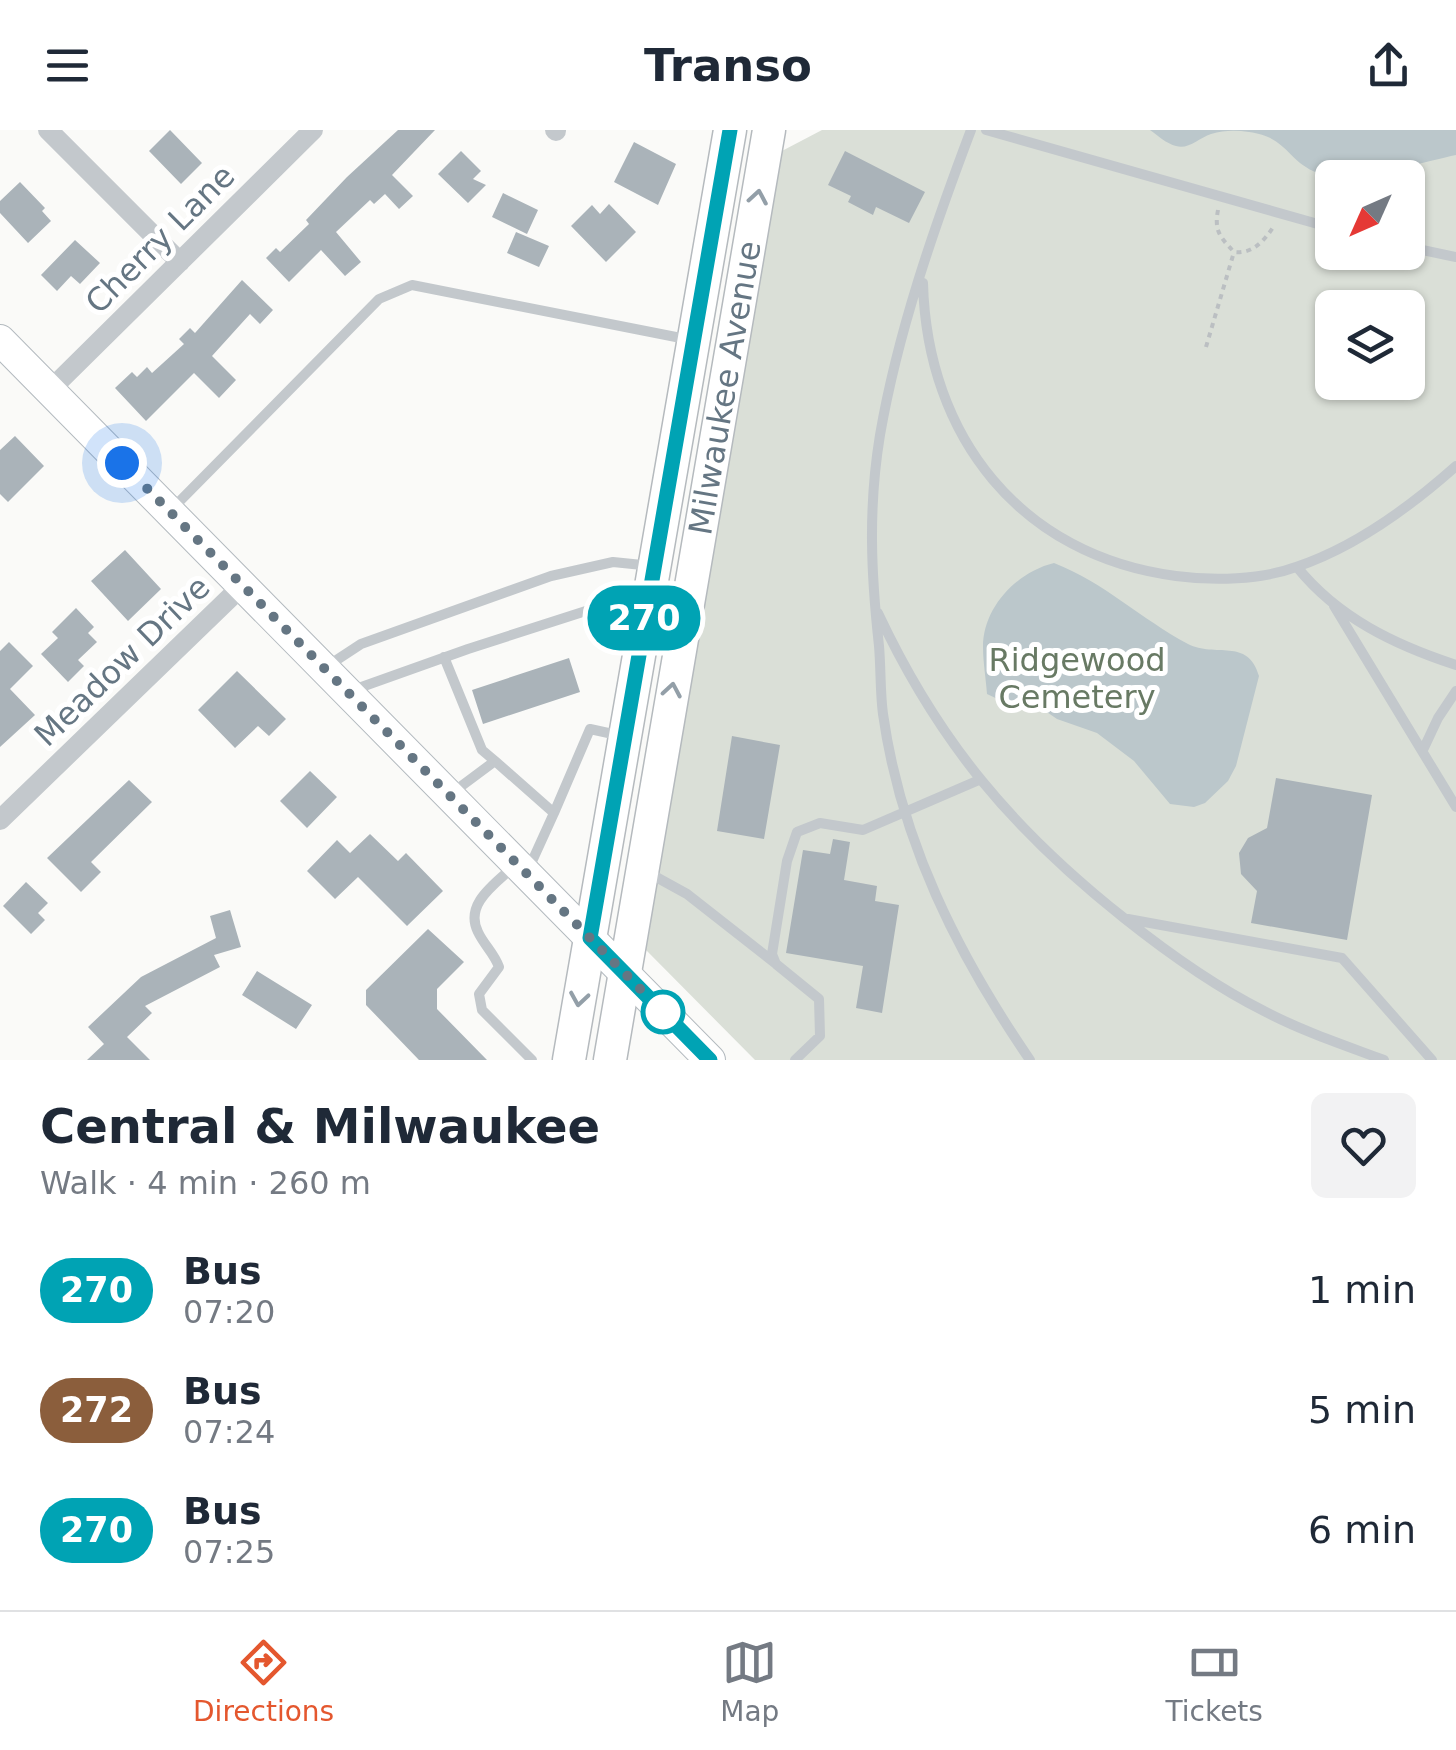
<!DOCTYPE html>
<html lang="en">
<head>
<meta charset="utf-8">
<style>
  body { margin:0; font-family:"DejaVu Sans",sans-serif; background:#f2f2f3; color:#1f2937; height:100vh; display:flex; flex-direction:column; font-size:38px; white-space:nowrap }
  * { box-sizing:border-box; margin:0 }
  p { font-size:32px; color:#747a83 }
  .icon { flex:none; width:55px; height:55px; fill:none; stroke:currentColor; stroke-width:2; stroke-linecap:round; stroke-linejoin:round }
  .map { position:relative; height:930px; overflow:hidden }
  .details { display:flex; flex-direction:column; background:#fff; flex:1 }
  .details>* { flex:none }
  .badge { padding:0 20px; border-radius:32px; font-size:35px; line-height:65px }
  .needle { width:65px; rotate:225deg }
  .buttons { position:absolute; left:1315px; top:30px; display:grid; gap:20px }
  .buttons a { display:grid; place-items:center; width:110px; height:110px; border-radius:15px; background:#fff; box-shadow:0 2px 8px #0004; font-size:50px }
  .you { position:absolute; width:50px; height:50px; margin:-25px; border:8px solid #fff; border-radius:50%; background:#1a73e8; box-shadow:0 0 0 15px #1a73e833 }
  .map>.badge { position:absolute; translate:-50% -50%; box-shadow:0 0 0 5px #fff }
  .round { display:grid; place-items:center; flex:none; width:105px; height:105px; border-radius:15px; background:#f2f2f3 }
  .overview { display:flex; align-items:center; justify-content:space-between; height:170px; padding:0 40px }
  h1 { font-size:48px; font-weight:700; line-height:75px }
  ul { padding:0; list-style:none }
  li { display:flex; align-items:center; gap:30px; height:120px; padding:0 40px }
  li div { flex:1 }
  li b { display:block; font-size:38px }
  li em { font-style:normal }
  li .badge { min-width:110px; font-weight:700; text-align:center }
  header { display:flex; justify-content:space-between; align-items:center; height:130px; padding:0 40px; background:#fff; font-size:45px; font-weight:700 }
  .tab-bar { display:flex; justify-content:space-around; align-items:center; height:140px; border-top:2px solid #e0e1e3; background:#fff; font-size:28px; color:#747a83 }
  .tab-bar a { display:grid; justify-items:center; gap:5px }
  .tab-bar .active { color:#e4572e }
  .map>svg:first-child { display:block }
</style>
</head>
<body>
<header><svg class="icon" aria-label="menu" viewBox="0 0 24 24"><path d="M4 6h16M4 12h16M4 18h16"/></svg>Transo<svg class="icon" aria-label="share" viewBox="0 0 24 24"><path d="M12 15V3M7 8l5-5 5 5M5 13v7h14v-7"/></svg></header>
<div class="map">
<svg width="1456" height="930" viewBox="0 0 1456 930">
  <rect width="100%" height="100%" fill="#fafaf8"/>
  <!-- green -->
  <path fill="#dadfd7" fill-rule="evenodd" d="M822,0h634v930h-701l-109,-110 134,-798zM1332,48h76v74h-76zM1332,178h76v74h-76z"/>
  <!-- water -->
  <path fill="#bbc7cb" d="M1150,0h306v25c-33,7 -114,31 -143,16 -27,-13 -27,-34 -64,-39 -13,-2 -25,-2 -38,2 -12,4 -23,16 -35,12 -9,-2 -19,-11 -26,-16z
    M1054,433c51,20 87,56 134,81 27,14 60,-7 71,32l-23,90 -8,15 -23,22 -11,4 -24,-3 -36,-43 -37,-28 -40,-14 -16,-11 -37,-6 -17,-8c-1,-15 -4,-32 -4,-47 0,-40 34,-75 71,-84z"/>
  <!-- building -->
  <path fill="#aab3b9" d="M170,0l32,33 -21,21 -32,-33z
    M398,0h37l-43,45 21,21 -14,13 -14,-15 -11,10 -4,-4 -34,32 25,30 -16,14 -24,-26 -32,32 -23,-24 10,-10 4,4 29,-28 -3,-4 41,-43z
    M634,12l42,22 -18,41 -44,-23z
    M461,21l20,20 -8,8 13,6 -18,18 -30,-29z
    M845,21l80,41 -16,31 -33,-16 -3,8 -25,-13 3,-6 -23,-11z
    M20,52l25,26 -3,3 9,10 -23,22 -28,-30v-12z
    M503,63l35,17 -11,24 -35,-17z
    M609,74l27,28 -30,30 -35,-36 21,-21 8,9z
    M516,102l33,14 -10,21 -32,-14z
    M75,110l25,23 -20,21 -9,-8 -14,15 -16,-16z
    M242,150l31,30 -13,14 -10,-10 -38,42 24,24 -17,18 -25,-25 -48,48 -31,-33 17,-16 5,5 10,-10 5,6 32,-29 -5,-5 11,-11 5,5z
    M15,306l29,30 -36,36 -8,-8v-44z
    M125,420l36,39 -33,32 -37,-40z
    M76,478l18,19 -6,6 9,9 -19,18 6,6 -16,16 -27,-28 17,-16 -6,-6z
    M9,512l24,24 -23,23 25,26 -35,32v-96z
    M569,528l11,34 -97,32 -11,-34z
    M237,541l49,48 -17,17 -11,-10 -23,22 -37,-38z
    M732,606l48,9 -16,94 -47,-8z
    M310,641l27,26 -30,31 -27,-27z
    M1276,648l96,17 -25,145 -96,-17 6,-32 -16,-17 -2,-21 9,-15 19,-10z
    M129,650l23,22 -61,60 10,10 -20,20 -34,-34z
    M370,704l28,27 8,-8 37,38 -36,35 -49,-49 -23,22 -28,-28 30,-31 13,13z
    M833,709l17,3 -6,38 33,6 -2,15 24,4 -17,108 -26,-5 7,-42 -77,-13 17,-103 27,4z
    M26,752l22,21 -10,10 7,7 -14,14 -28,-28z
    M230,780l11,37 -27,8 6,12 -75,39 7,7 -25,24 23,23h-63l17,-16 -16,-17 53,-50 75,-39 -6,-22z
    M428,799l36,33 -27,27v20l50,51h-68l-53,-55v-15z
    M257,841l55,34 -16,24 -54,-34z"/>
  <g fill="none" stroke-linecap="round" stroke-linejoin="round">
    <defs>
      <path id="secondary" d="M0,210l710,720"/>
      <g id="primary">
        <path d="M569,930l161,-930"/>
        <path id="s1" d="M610,930l159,-930"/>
      </g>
    </defs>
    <!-- secondary casing -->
    <use href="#secondary" stroke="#b3babf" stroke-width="32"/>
    <!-- primary casing -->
    <use href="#primary" stroke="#b5babe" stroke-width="35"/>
    <!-- path -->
    <path stroke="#bbbfc2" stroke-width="4" stroke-dasharray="5 5" stroke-linecap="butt" d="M1218,80c-4,21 2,27 16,42 19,2 30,-11 40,-26
      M1206,217l28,-95"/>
    <!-- service -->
    <path stroke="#c3c8cc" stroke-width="10" d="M971,0c-37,98 -73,201 -91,305 -12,73 -9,138 -1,211 2,23 1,46 4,68 18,128 75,241 147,346
      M986,0l346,98
      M1408,117l48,10
      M923,153c4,154 98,273 253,293 37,5 85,4 120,-9 60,-20 114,-60 160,-101
      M170,381l209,-212 33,-14 274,54
      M1297,437c41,51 98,78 159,98
      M1334,476l122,201
      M878,483c61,130 135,217 246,305 44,35 90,68 140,93 38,20 80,34 120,49
      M444,527l38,93 13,11
      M329,535l32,-21 190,-68 62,-14 39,4
      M353,560l115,-41 177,-57
      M1423,620l15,-32 18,-27
      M452,663l43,-32 59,52 -25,55
      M554,683l36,-84 32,7
      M513,737c-18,17 -49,37 -35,65 6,13 16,21 21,35l-20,27 3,16 50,50
      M647,742l40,22 88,69
      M1128,789l214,39 90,102
      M795,930l25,-24 -1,-37 -43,-35 -4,-10 15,-93 10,-29 23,-9 43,7 116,-50"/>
    <!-- minor -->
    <path stroke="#c3c8cc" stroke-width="20" d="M48,0l132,132
      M555,0l1,1
      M50,260l263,-260
      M0,690l242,-234"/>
    <!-- secondary -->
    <use href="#secondary" stroke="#fff" stroke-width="30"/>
    <!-- primary -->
    <use href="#primary" stroke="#fff" stroke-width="32"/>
  </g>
  <!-- one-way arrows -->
  <defs><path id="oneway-chevron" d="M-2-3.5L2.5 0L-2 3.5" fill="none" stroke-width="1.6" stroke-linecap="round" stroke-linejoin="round" transform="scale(2.5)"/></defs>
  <g stroke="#939fa8">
    <use href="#oneway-chevron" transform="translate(758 67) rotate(-80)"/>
    <use href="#oneway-chevron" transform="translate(672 560) rotate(-80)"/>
    <use href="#oneway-chevron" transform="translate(579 869) rotate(99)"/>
  </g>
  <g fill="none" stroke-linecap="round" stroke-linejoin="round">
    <defs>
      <path id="line" d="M710,930l-120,-122 140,-808"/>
    </defs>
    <!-- line casing -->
    <use href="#line" stroke="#fff" stroke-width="22"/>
    <!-- line -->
    <use href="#line" stroke="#00a3b4" stroke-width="15"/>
    <!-- walk -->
    <path stroke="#657683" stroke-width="10" stroke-dasharray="0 18" d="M122,333l541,549"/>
  </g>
  <!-- markers -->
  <circle fill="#fff" stroke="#00a3b4" stroke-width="5" cx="663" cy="882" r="20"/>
  <g text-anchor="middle" stroke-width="10" stroke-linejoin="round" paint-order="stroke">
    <!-- street labels -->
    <g font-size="32" fill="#657683" stroke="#fff">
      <text transform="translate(160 109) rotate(-45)" y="11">Cherry Lane</text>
      <text dy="11" stroke="none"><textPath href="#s1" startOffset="682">Milwaukee Avenue</textPath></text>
      <text transform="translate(122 531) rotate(-44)" y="11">Meadow Drive</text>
    </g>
    <!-- park labels -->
    <g font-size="32" fill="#687a64" stroke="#fff">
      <text x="1077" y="541">Ridgewood<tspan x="1077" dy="37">Cemetery</tspan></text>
    </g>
  </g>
</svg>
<div class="buttons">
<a><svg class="needle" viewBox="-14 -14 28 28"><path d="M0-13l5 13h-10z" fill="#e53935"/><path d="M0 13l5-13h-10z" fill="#747a83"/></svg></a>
<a><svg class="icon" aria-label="layers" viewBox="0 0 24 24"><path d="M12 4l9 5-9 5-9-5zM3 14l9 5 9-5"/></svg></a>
</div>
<div class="you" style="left:122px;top:333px"></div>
<b class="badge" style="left:644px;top:488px;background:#00a3b4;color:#fff">270</b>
</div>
<section class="details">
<div class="overview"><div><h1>Central &amp; Milwaukee</h1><p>Walk · 4 min · 260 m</p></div><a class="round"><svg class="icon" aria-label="heart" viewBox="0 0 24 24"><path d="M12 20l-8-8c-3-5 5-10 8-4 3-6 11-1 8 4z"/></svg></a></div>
<ul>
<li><span class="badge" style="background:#00a3b4;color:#fff">270</span><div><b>Bus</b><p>07:20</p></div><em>1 min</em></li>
<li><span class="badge" style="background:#8b5e3c;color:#fff">272</span><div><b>Bus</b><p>07:24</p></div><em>5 min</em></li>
<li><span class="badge" style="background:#00a3b4;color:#fff">270</span><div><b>Bus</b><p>07:25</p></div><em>6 min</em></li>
</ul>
</section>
<nav class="tab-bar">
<a class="active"><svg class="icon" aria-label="directions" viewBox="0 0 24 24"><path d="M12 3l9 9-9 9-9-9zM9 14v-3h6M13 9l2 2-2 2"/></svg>Directions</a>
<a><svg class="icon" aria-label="map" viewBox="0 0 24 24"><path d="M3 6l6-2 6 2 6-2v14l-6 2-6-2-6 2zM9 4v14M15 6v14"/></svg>Map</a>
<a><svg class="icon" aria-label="tickets" viewBox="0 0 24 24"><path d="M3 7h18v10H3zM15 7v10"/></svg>Tickets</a>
</nav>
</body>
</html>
